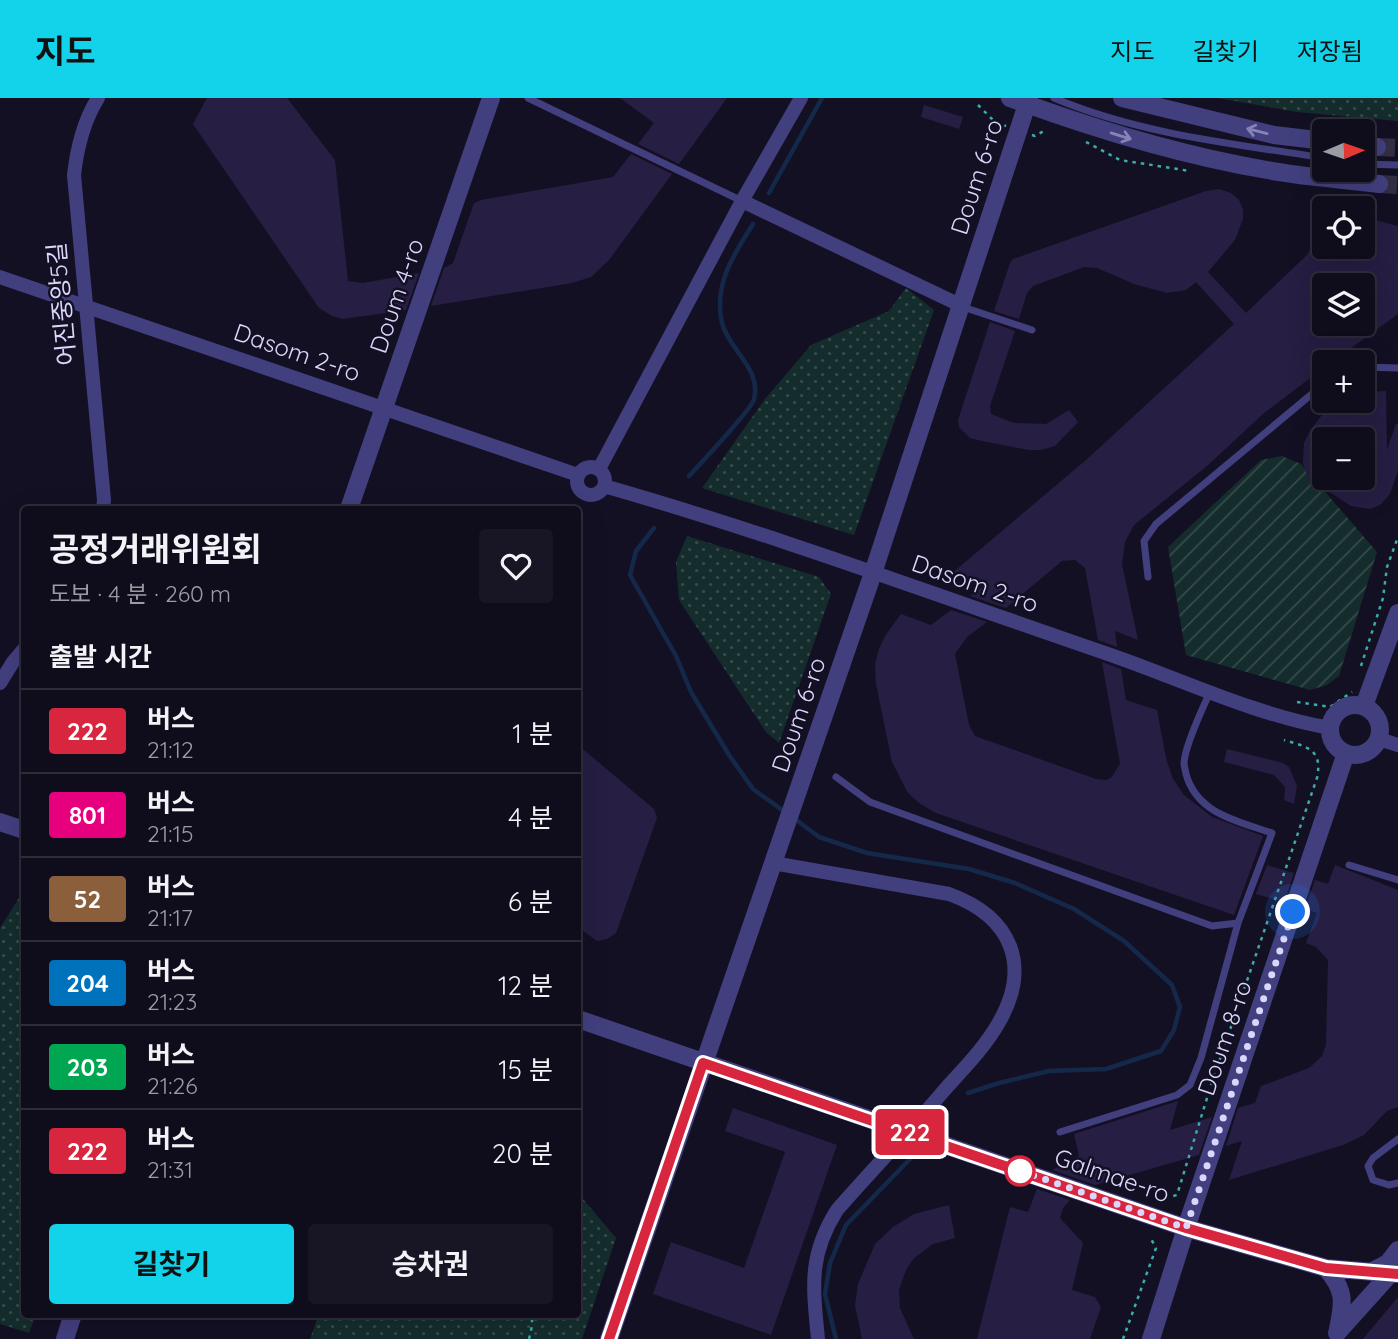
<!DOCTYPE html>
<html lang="ko">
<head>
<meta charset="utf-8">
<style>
  body { margin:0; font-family:Quicksand,"Noto Sans KR",sans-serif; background:#181524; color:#f1f3f6; height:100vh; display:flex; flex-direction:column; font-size:26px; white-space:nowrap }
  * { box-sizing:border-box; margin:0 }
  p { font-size:23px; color:#9b9ba3 }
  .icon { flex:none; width:38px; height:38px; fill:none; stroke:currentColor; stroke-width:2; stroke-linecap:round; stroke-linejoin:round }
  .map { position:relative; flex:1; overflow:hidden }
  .details { position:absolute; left:21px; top:408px; width:560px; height:812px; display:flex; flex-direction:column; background:#0f0c1b; border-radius:7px; box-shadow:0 7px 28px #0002,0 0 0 2px #2f2c3a }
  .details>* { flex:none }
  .badge { padding:0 14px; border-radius:5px; font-size:24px; line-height:46px }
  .needle { width:46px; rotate:88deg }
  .tools { position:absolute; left:1312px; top:21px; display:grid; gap:14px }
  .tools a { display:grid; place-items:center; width:63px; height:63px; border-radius:7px; background:#0f0c1b; box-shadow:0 7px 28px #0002,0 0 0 2px #2f2c3a; font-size:35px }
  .you { position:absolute; width:35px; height:35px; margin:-18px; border:5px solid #fff; border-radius:50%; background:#1a73e8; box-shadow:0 0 0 10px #1a73e833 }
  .map>.badge { position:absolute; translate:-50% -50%; box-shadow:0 0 0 4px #fff }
  h2 { padding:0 28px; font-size:26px; line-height:63px }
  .round { display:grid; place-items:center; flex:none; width:74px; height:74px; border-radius:7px; background:#181524 }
  .head { display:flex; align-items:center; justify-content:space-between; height:119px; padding:0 28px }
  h1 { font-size:33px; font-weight:700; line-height:52px }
  .primary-button { display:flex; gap:14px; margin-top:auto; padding:14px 28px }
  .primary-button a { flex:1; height:80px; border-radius:7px; background:#13d3eb; color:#111; font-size:28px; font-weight:700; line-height:80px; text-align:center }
  .primary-button a+a { background:#181524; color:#f1f3f6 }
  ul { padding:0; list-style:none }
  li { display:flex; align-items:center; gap:21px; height:84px; padding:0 28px; border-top:2px solid #2f2c3a }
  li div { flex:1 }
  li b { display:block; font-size:26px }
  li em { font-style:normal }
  li .badge { min-width:77px; font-weight:700; text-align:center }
  header { display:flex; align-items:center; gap:42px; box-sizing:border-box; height:98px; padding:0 35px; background:#13d3eb; color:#111 }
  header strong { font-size:33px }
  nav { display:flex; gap:38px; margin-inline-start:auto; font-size:24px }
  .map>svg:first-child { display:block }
</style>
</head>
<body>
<header>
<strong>지도</strong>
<nav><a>지도</a><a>길찾기</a><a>저장됨</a></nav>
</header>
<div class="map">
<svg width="1398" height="1241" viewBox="0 0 1398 1241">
  <defs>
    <pattern id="grass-dots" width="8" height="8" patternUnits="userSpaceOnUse" patternTransform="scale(1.75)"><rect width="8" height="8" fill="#142d2c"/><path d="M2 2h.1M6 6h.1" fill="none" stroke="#364b4c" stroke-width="1.8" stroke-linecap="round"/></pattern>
    <pattern id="garden-furrows" width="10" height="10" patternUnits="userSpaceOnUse" patternTransform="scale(1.75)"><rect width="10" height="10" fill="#142d2c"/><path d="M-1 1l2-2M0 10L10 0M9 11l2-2" fill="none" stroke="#364b4c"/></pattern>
  </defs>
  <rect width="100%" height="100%" fill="#141024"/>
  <!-- grass -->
  <path fill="url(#grass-dots)" d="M1218,0h180v23l-101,-9z
    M906,190l28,22 -80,225 -152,-47 63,-89 46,-54 78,-34z
    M687,438l132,41 12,17 -52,149 -13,-11 -87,-132 -3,-38z
    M24,792v424h12l-7,19 -29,-9v-396z
    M578,1095l38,45 -34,101h-272l9,-25h259z"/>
  <!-- garden -->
  <path fill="url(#garden-furrows)" d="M1282,358l19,8 76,88 -38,124 -12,9 -17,5 -124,-35 -18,-108 93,-87z"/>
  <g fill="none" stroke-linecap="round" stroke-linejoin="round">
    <!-- stream -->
    <path stroke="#14284a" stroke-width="4.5" d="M769,95l53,-95
      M689,378c11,-12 63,-67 65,-77 8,-30 -25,-49 -32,-76 -9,-38 12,-69 31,-99
      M654,430l-18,23 -6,24 46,81 15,36 38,63 24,34 32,23
      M795,721l24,18 48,16 102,16 46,14 59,26 50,32 48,44 8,22 -6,23 -13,21 -55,18 -57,2 -50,12 -31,10
      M836,1241l-11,-45 5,-31 16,-38 65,-67"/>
  </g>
  <!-- building -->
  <path fill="#261e43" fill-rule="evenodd" d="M207,0h80l48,62 13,121 15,2 56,-10 -13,37 -63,9 -11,-3 -13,-8 -126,-184z
    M620,0h107l-48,66 -41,-20 16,-21z
    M924,7l39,12 -4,12 -38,-12z
    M631,56l41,20 -63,86 -18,17 -19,6 -141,23 13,-38 9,-5 21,-60 7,-3 132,-23z
    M1219,91l12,4 8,7 4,10v9l-8,21 -27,32 38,41 61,-58 18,-28v20h38v-30l35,9v88l-66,48h-7v5l-61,46 -57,53 -73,59 -9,17 -3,22 16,76 -23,-9 2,16 -19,-7 -13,-72 -10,-8 -13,1 -56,47 -36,-12 14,-11 -33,-11 135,-114 148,-136 -38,-42 -10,8 -19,3 -33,-9 -37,-16 -13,-1 -51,19 -6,7 -8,26 -25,-8 16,-48 3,-4 193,-68zM1325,187h38v39h-38z
    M990,224l25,9 -25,75 1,8 23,9 32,1 23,-14 9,12 -23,24 -14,4h-12l-47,-9 -12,-3 -11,-11 -1,-7z
    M1386,293l1,59 9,-26h2v47l-8,23 -10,11 -10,4 -19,-3 -43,-28 -5,-15 1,-20 7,-14 22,-28h30v-9zM1325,341h38v39h-38z
    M951,512l36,12 -20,15 -12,17 14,71 6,11 121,43 10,1 5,-2 9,-14 -18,-102 19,7 5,31 31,10 9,48 7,21 11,16 28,22 51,19 -29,79 -298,-102 -17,-10 -11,-10 -16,-31 -16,-78 -1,-20 4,-15 6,-13 16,-22 30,11z
    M578,647l76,64 3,9 -41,115 -9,6 -10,2 -19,-14z
    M1227,651l56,14 6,4 8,19 -3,18 -10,-4 1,-13 -11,-12 -50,-13z
    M1267,767l27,8 -10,29 -28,-8z
    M1335,767l63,25v217l-11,4 -23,24 -21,10 -114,35 13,-39 -16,5 12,-38 17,-5 6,-17 48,-18 13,-12 4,-11 2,-85 -12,-13 -10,-4 11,-30 -12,-4 10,-29 13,4z
    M1178,1003l-8,29 42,-13 -13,38 -104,30 -43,-15 27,-14 -5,-22z
    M733,1010l104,37 -66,190 -118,-41 18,-52 73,26 41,-116 -60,-21z
    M1037,1091l33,11 -7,8 -3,10 23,25 -11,47 23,7 6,10 -11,32h-113l33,-132 18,5z
    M949,1107l6,33 -22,6 -19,14 -8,12 -7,20 1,18 14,31h-52l-7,-34 3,-21 17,-40 18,-17 21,-13z
    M1398,1199v42h-35z"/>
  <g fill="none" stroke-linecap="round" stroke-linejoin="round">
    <!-- tertiary-tunnel -->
    <path stroke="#322e44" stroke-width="18" stroke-dasharray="18 9" stroke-linecap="butt" d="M1377,49l21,1
      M1379,86l19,1"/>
    <!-- path -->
    <path stroke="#39ada7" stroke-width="2.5" stroke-dasharray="3.5 5" stroke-linecap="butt" d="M978,7l17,17 11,4
      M1032,37l3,1 12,-7
      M1086,44l34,18 70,11
      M1361,568l22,-68 4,-31 11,-30
      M1297,604l33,5 22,-15
      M1165,1100l12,-3 35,-113 105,-304c6,-29 -10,-31 -33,-38
      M529,1241l3,-13v-12
      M1123,1241l33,-91 -5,-9"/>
    <!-- service -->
    <path stroke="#423f7f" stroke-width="7" d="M528,0l214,103
      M1054,0c85,36 180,46 271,60
      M1363,66l35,1
      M963,209l69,23
      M1363,269l35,1
      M1148,479l-4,-36 12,-17 169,-141
      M836,679l34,25 342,124 26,-3
      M1349,767l49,15
      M1060,1034l117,-37 13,-10 11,-27 37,-135 34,-90c-34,-12 -75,-19 -86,-59 0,-1 -2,-9 -2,-10 0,-16 19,-57 26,-72
      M1398,1041l-25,19 -5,8 5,14 16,5 9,-2"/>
    <!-- minor -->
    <path stroke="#423f7f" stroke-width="14" d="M98,0c-15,24 -21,50 -24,77l30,325 -1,9
      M742,103l220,105
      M0,179l578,198
      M577 383a14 14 0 1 1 28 0a14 14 0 1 1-28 0Z
      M599,371l143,-268 59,-103
      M604,388c172,49 340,112 510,170 71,25 142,59 216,72
      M0,585l13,-21 11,-13
      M1379,641l19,6
      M773,765l176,31c63,23 83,72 49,130 -15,26 -38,48 -57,70 -34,40 -70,77 -104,116 -29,46 -24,77 -19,129"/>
    <!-- tertiary -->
    <path stroke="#423f7f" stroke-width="18" d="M1010,0c84,31 169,57 257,72 37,7 75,9 112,14
      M1122,0l152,37 51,6
      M1363,47l14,2
      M349,411l142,-411
      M1330 632a25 25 0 1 1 50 0a25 25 0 1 1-50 0Z
      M1364,608l34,-93
      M0,724l24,8
      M578,921l608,209 140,40 72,6
      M1326,1170c19,22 18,33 12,61
      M1371,1174l17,-9 10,-13
      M1337,1235l53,-59
      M65,1241l8,-25
      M609,1241l264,-766 156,-475
      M1151,1241l35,-111 160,-475"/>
  </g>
  <!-- one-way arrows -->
  <defs><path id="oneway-shaft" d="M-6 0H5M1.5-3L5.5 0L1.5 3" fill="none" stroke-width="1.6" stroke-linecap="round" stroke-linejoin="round" transform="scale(1.75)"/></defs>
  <g stroke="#8783b7">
    <use href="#oneway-shaft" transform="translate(1257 33) rotate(-166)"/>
    <use href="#oneway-shaft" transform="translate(1121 38) rotate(17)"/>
  </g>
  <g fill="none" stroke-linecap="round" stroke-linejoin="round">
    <defs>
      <path id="line" d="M609,1241l94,-276 483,165 140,40 72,6"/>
    </defs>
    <!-- line casing -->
    <use href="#line" stroke="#fff" stroke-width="16"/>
    <!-- line -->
    <use href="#line" stroke="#d7263d" stroke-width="10"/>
    <!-- walk -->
    <path stroke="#dbd6fc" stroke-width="7" stroke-dasharray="0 12.6" d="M1020,1073l-11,-4 177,61 107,-316"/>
  </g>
  <!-- markers -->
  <circle fill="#fff" stroke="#d7263d" stroke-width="3.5" cx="1020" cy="1073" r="14"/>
  <g text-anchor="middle" stroke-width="5" stroke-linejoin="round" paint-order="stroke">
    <!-- street labels -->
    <g font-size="24" fill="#dbd6fc" stroke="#141024">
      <text transform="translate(977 79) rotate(-72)" y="8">Doum 6-ro</text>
      <text transform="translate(397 198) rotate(-71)" y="8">Doum 4-ro</text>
      <text transform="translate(62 206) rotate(-95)" y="8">어진중앙5길</text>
      <text transform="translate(297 255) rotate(19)" y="8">Dasom 2-ro</text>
      <text transform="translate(975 486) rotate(19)" y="8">Dasom 2-ro</text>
      <text transform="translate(799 617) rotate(-71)" y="8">Doum 6-ro</text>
      <text transform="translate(1225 940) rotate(-71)" y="8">Doum 8-ro</text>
      <text transform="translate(1112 1078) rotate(19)" y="8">Galmae-ro</text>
    </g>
  </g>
</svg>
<div class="tools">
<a><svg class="needle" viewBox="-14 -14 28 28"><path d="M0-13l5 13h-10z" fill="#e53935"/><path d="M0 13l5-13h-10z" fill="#9b9ba3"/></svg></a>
<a><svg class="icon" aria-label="locate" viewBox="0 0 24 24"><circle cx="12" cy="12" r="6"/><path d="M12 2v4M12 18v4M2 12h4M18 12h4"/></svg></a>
<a><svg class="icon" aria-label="layers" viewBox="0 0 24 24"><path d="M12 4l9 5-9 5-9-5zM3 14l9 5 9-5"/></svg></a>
<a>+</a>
<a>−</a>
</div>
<div class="you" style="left:1293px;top:814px"></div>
<b class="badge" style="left:910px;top:1034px;background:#d7263d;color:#fff">222</b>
<section class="details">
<div class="head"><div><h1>공정거래위원회</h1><p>도보 · 4 분 · 260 m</p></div><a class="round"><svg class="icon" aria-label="heart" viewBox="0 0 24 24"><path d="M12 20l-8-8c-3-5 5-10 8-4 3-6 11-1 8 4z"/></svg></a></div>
<h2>출발 시간</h2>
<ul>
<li><span class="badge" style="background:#d7263d;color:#fff">222</span><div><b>버스</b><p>21:12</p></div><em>1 분</em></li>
<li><span class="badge" style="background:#e6007e;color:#fff">801</span><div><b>버스</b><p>21:15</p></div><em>4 분</em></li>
<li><span class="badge" style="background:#8b5e3c;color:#fff">52</span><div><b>버스</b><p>21:17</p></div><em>6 분</em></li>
<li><span class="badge" style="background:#0072bc;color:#fff">204</span><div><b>버스</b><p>21:23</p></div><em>12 분</em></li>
<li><span class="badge" style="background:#00a651;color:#fff">203</span><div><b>버스</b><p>21:26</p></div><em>15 분</em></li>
<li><span class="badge" style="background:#d7263d;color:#fff">222</span><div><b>버스</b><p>21:31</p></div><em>20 분</em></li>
</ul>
<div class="primary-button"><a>길찾기</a><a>승차권</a></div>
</section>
</div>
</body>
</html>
